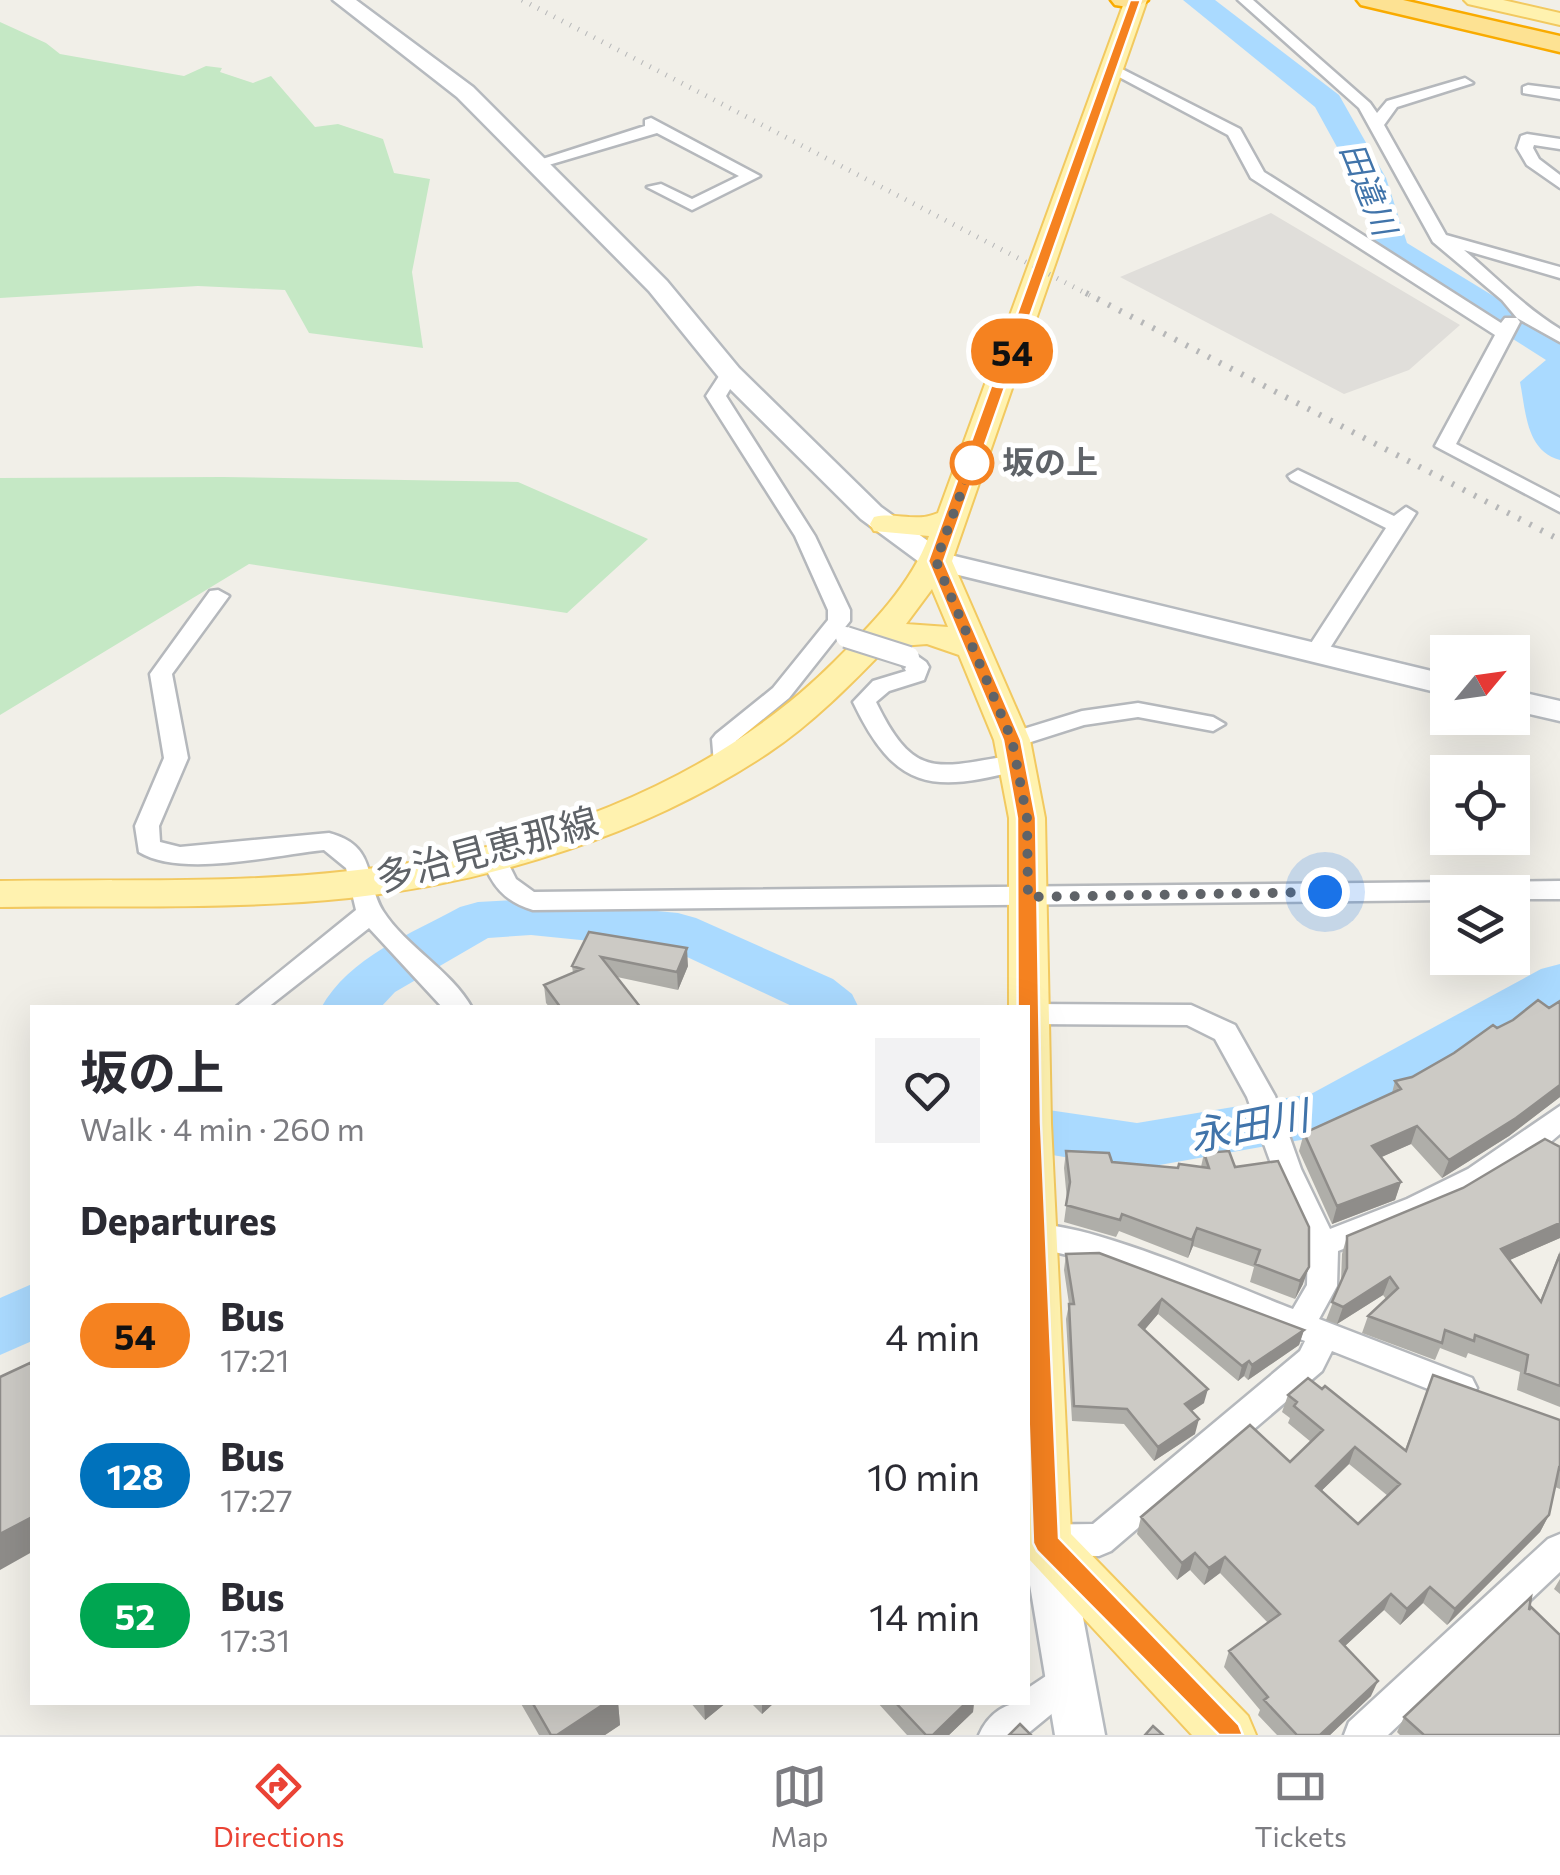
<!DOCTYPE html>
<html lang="en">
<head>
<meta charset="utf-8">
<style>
  body { margin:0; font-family:Commissioner,"Noto Sans JP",sans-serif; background:#f2f2f3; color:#2b2b33; height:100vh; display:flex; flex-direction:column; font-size:38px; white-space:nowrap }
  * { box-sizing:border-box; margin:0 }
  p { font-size:32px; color:#7c7c81 }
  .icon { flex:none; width:55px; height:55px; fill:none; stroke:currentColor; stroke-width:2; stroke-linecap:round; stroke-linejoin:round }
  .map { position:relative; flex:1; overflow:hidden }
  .panel { position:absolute; left:30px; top:1005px; width:1000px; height:700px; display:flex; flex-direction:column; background:#fff; border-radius:0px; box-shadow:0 10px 40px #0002 }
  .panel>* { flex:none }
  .badge { padding:0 20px; border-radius:32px; font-size:35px; line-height:65px }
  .needle { width:65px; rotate:61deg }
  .controls { position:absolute; left:1430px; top:635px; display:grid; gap:20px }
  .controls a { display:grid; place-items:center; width:100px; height:100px; border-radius:0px; background:#fff; box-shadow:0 10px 40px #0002; font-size:50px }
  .you { position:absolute; width:50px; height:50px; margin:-25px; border:8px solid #fff; border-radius:50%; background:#1a73e8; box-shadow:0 0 0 15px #1a73e833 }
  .map>.badge { position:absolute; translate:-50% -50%; box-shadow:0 0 0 5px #fff }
  h2 { padding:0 50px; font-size:38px; line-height:90px }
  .round { display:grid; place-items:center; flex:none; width:105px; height:105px; border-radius:0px; background:#f2f2f3 }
  .headline { display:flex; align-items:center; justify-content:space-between; height:170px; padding:0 50px }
  h1 { font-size:48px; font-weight:700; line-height:75px }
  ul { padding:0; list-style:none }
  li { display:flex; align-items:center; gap:30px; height:140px; padding:0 50px }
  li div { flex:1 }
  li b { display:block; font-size:38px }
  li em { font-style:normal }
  li .badge { min-width:110px; font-weight:700; text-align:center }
  .dock { display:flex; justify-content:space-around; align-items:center; height:140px; border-top:2px solid #e1e1e2; background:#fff; font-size:28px; color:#7c7c81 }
  .dock a { display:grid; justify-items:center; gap:5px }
  .dock .active { color:#ea4335 }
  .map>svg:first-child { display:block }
</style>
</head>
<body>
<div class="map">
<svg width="1560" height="1735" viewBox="0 0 1560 1735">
  <rect width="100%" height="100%" fill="#f1efe8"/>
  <!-- industrial -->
  <path fill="#e0deda" d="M1271,213l189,112 -51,45 -65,24 -224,-117z"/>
  <!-- green -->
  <path fill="#c5e8c5" d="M0,22l46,21 14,11 124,22 22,-10 16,2 -2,4 33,11 18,-7 44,51 23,-3 45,15 11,34 36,6 -18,93 11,76 -114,-15 -24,-43 -87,-4 -198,12z
    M223,477l295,5 130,57 -81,74 -318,-49 -249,151v-237z"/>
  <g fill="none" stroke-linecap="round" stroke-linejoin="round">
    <!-- river -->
    <path fill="#aadaff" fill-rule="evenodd" d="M1183,0h32l124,95 47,83 21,65 153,94v123c-34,-9 -34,-48 -40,-78l26,-22 -166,-105 -26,-77 -39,-71z
      M531,899l147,14 18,5 137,61 19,15 7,14h-63l-126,-59 -139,-14 -43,3 -93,54 -15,16h-59c28,-51 90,-74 139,-101l18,-5z
      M1560,964v43l-217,123 -20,6 -186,33 -109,-18v-44l109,16 174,-29 230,-125z
      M32,1284v57l-32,14v-57z"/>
    <defs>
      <path id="street" d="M1238,0h15l117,103 7,10 10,-12 78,-23 8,5 -76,24 -13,18 62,110 114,32v11l-96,-28c32,27 60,57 96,79v13l-43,-24 3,4 -64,122 104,54v14l-125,-66 60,-111 -244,-157 -23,-43 -122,-65 12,-3 122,62 24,43 237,151 4,-5h12l-15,-18 -69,-58 -74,-134z
        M1528,85l32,4v10l-37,-6v-6z
        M651,118l109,58 -68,34 -45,-23 14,-3 31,15 47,-23 -82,-43 -122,36 -8,-5 118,-38v-6z
        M1527,134l33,5v10l-26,-4 -1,3 6,11 21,16v13l-33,-23 -10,-17 4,-12z
        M730,368l9,6 -13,22 89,140 35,74v11l-61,77 -53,43 2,23 -12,8 -12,-8 -2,-25 4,-5 57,-46 55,-68v-10l-33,-74 -89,-140 17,-26z
        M1298,470l96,46 12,-9 10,6 -93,146 -8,2 -11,-7 82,-126 -95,-48 -3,-4z
        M218,590l11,6 -57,78 16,84 -29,68 1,16 20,5 149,-14c49,13 35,47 54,78 23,36 68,59 89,97h-29l-74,-80 -102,80h-32l121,-98 -10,-42 -22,-18c-49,5 -143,28 -185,2l-4,-26 29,-68 -14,-84 60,-83z
        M909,650l17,12 3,5 -5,13 -35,11 -13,11c39,80 61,65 139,53l8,2 4,6 -4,6c-92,25 -128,21 -170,-67l20,-21 33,-10 -8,-14z
        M1138,703l75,14 12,7 -12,7 -75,-14 -54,8 -72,23 -12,-8 4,-5 78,-24z
        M493,848l9,3 14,28 18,13 1026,-11v18h-48v-7h-64v8l-915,10c-30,-9 -41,-25 -52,-53z
        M1029,1004l162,1 44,20 40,71 26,73 29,60 77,-30 61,-30 92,-63v28c-64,56 -143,87 -222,117l-1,35 -18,33 153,59 5,10 -5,10 -11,4 -129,-51 -10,20 -211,180 -12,5 -71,-1v-30l65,-1 207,-173 5,-10 -189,-75 -88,-20v-20c43,-12 215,64 265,83l14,-24 1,-41 -35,-75 -26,-72 -32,-58 -28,-14 -158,-1 -1,-16h-9z
        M1560,1534v38l-172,163h-44l5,-13 199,-183z
        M1070,1660l12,5 6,12 -6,12 -56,46h-47c9,-21 26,-33 49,-33v-14z"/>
      <path id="secondary" d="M333,0h23l117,87 194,194 72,87 142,139 65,47 502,121v20l-522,-128 -65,-48 -140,-139 -72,-89 -192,-194z
        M1512,690l48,11v20l-48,-11z
        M1046,1521l17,7 6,15 36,192h-50l-27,-162v-41z"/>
      <path id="primary" d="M1125,0h22l-195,561 78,179 15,78 6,305 20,411 177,182 8,19h-64l-164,-177v-550h-19v-190l-15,-78 -35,-85 -32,-11 -40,3c-37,38 -74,76 -119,106 -121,81 -275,129 -419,145 -115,12 -233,7 -349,9v-26c116,-2 234,3 349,-10 174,-18 360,-84 485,-209 37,-37 77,-77 95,-126l-55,-5 -4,-7 4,-7c22,-5 42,6 64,-4zM932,589l16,38 -42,-3z
        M1464,0h39l57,13v12l-92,-21z"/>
      <path id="highway" d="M1111,0h37l-13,8 -20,-3z
        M1357,0h46l157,36v16l-199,-47z"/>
    </defs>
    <!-- street casing -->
    <use href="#street" stroke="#b5b8bc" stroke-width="5"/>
    <!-- secondary casing -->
    <use href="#secondary" stroke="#b6babf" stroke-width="5"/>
    <!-- primary casing -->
    <use href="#primary" stroke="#f2c960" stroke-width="4"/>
    <!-- highway casing -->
    <use href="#highway" stroke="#f9ab00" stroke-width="5"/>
    <!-- street -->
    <use href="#street" fill="#fff" fill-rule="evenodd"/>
    <!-- secondary -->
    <use href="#secondary" fill="#fff" fill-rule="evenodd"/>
    <!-- primary -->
    <use href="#primary" fill="#fff2af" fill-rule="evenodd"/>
    <!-- highway -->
    <use href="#highway" fill="#fde293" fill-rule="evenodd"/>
    <!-- rail-far1 -->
    <path stroke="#b6b7b8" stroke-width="5" stroke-dasharray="1 8" stroke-linecap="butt" d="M522,0l569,296"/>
    <!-- rail -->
    <path stroke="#b6b7b8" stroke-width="6" stroke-dasharray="2.5 10" stroke-linecap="butt" d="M1086,293l474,247"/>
    <defs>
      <path id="street-bridge" d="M846,637l63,20"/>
    </defs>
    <!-- street-bridge casing -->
    <use href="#street-bridge" stroke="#b5b8bc" stroke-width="24" stroke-linecap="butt"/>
    <!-- street-bridge -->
    <use href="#street-bridge" stroke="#fff" stroke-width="20"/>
  </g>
  <!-- wall -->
  <path fill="#afaea9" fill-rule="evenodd" d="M589,932l99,34 -10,24 -61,-13 24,31h-91l-4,-5 -2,-18 29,-12 -1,-7z
    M1560,1001v96l-51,39 -67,42 -31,-34 -30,13 20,25 -6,18 -63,24 -33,-73 5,-18 88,-40 3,-12 17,-4 85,-49 52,-20z
    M1560,1147v91l-51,22 31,41 20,-50v156l-43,-17 3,-18 -52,-19 -2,5 -26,-10 -5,12 -73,-27 6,-17 18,-17 -3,-4 -46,29 -11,-4 15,-39 1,-27 5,-18z
    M1066,1151l46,11 66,6 23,-1 3,-14 31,14 68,117 -8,15 -45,-17 4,-15 -61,-21 -5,12 -69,-27 -3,6 -52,-15 3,-22 -3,-32z
    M1066,1254l238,76 -5,15 -51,35 -4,-4 -6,5 -80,-67 -14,16 60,73 -12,8 3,23 -41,27 -30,-37 -52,-3 -6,-102 3,-15 -5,-34z
    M1433,1375l127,45v69l-5,-2 -6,28 -9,17 -93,93 -24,-22 -23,22 -16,-15 -39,36 26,50 -41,39h-53l-19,-20 2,-5 -36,-43 5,-16 39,-28 -48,-50 -16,12 -14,-15 -13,10 -40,-46 4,-17 149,-55 21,-20 -23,-19 2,-5 -8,-6 6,-17 117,55zM1349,1464l39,32 -30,28 -37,-33z
    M1560,1579v15l-6,-5z
    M1529,1610l31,125h-160l-3,-3 7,-15z
    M520,1702h98l2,23 -15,10h-66z
    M690,1702h37l-22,18z
    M750,1702h25l-13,12z
    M877,1702h97l-1,10 -24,23h-42z"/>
  <!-- shaded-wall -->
  <path fill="#8f8d8a" d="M687,948l1,18 -10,24 -1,-18z
    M1560,1085v12l-51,39 -67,42 7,-18z
    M1417,1126l-6,18 -45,20 6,-18z
    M1401,1182l-6,18 -63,24 5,-18z
    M1560,1223v15l-66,29 7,-18z
    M1197,1228l-4,18 -5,12 4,-18z
    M1309,1267l-6,17 -8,15 5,-18z
    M1390,1277l-7,18 -46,29 6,-17z
    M1162,1299l-4,15 -22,26 3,-15z
    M1304,1330l-5,15 -51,35 4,-15z
    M1249,1361l-5,15 -6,5 4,-15z
    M1208,1389l-4,14 -23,15 4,-14z
    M1199,1419l-4,15 -41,27 4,-14z
    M1355,1447l-6,17 -39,38 6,-16z
    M1549,1515l-9,17 -93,93 8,-16z
    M32,1517v35l-32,18v-36z
    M1195,1553l-5,17 -13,10 5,-17z
    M1225,1557l-5,16 -16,12 5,-17z
    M1430,1587l-7,16 -23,22 7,-16z
    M1391,1594l-7,16 -51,47 7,-16z
    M1378,1681l-7,15 -41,39h-10z
    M607,1702h11l2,23 -15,10h-48z
    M727,1702l-22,18 -1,-17z
    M762,1702h13l-13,12z
    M967,1702h7l-1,10 -24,23h-16z"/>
  <!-- building -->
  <path fill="#cccac5" stroke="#8f8d8a" stroke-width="2.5" fill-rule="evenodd" d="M589,932l98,16 -10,24 -76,-15 40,51h-80l-17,-23 38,-16 -10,-3z
    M1538,1000l11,8 11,-7v84l-44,33 -67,42 -32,-34 -45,20 29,36 -64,24 -33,-73 97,-44 -6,-8 17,-4 42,-24 39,-28 4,3 16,-8z
    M1545,1139l15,8v76l-59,26 40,53 19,-48v132l-35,-13 3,-18 -53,-20 -1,6 -29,-11 -3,13 -74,-27 30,-28 -8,-11 -47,30 -11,-5 15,-34v-32l116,-48z
    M1066,1151l43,2 3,9 66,6 1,-4 30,4 -5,-15 25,-2 6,16 43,-6 31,66v40l-9,14 -45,-17 5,-14 -63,-22 -5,12 -70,-26 -2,6 -54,-15 4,-23z
    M1099,1253l205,77 -52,35 -3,-4 -7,5 -80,-67 -23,26 69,64 -23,15 14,15 -41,28 -31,-38 -53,-3 -5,-102h5l-8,-50z
    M32,1362v155l-32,17v-157z
    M1433,1375l127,45v49l-1,-1 -10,47 -94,94 -25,-22 -23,22 -16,-15 -51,47 38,40 -58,54h-23l-33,-35 4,-3 -39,-46 51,-37 -55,-57 -16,11 -14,-15 -13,10 -41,-46 109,-92 40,37 33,-32 -29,-24 3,-4 -9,-7 20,-17 14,11 3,-3 81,65zM1355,1447l45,37 -42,40 -42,-38z
    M1531,1597l-2,13 2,-3 29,28v100h-136l-20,-18z
    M532,1702h75l-50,33h-6z
    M895,1702h72l-34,33h-7z
    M1020,1724l11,11h-22z
    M1153,1726l10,9h-18z"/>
  <!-- line -->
  <path fill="#f58220" stroke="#fff" stroke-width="2.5" d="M1130,0h11l-197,561 77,179 15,78 5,305 18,415 180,187 4,10h-24l-182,-184 -4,-8 -15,-420 -1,-305 -14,-78 -75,-179z"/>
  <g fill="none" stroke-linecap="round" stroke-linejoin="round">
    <!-- walk -->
    <path stroke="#5f6368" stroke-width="10" stroke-dasharray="0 18" d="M972,463l-36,98 76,179 15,78 1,79 297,-5"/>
  </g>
  <!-- markers -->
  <circle fill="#fff" stroke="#f58220" stroke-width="5" cx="972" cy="463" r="20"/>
  <g text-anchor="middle" stroke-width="10" stroke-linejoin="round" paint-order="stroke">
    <!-- far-water labels -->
    <g font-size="32" font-style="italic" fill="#4174aa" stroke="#fff">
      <text transform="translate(1368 189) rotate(68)" y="11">田違川</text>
    </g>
    <!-- far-stop labels -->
    <g font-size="32" font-weight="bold" fill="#5f6368" stroke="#fff" text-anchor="start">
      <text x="1002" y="474">坂の上</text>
    </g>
    <!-- street labels -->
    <g font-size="38" fill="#5f6368" stroke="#fff">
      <text transform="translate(487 850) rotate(-15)" y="13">多治見恵那線</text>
    </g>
    <!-- water labels -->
    <g font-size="40" font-style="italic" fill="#4174aa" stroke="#fff">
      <text transform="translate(1249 1126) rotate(-11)" y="14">永田川</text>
    </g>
  </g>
</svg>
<div class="controls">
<a><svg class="needle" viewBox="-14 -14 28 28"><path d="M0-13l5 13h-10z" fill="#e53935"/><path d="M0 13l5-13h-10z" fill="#7c7c81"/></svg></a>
<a><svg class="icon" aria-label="locate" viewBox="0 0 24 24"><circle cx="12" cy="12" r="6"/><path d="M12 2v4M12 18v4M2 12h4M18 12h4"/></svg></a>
<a><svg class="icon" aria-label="layers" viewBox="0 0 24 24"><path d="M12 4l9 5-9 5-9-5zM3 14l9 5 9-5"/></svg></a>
</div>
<div class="you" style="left:1325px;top:892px"></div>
<b class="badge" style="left:1012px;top:351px;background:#f58220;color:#111">54</b>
<section class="panel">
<div class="headline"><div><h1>坂の上</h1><p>Walk · 4 min · 260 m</p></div><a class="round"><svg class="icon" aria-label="heart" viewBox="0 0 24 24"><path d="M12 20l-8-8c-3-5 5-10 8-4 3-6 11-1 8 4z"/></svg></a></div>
<h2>Departures</h2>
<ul>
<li><span class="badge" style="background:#f58220;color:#111">54</span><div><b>Bus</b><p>17:21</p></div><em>4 min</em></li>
<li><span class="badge" style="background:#0072bc;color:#fff">128</span><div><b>Bus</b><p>17:27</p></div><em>10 min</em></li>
<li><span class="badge" style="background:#00a651;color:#fff">52</span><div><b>Bus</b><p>17:31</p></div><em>14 min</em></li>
</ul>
</section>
</div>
<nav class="dock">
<a class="active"><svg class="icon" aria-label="directions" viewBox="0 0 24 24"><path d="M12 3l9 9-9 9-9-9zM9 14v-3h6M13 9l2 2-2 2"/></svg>Directions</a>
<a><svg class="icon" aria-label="map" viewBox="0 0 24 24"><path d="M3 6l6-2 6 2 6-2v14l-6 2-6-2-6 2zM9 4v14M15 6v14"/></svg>Map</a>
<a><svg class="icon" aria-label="tickets" viewBox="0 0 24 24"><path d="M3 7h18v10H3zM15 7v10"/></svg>Tickets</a>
</nav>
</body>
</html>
